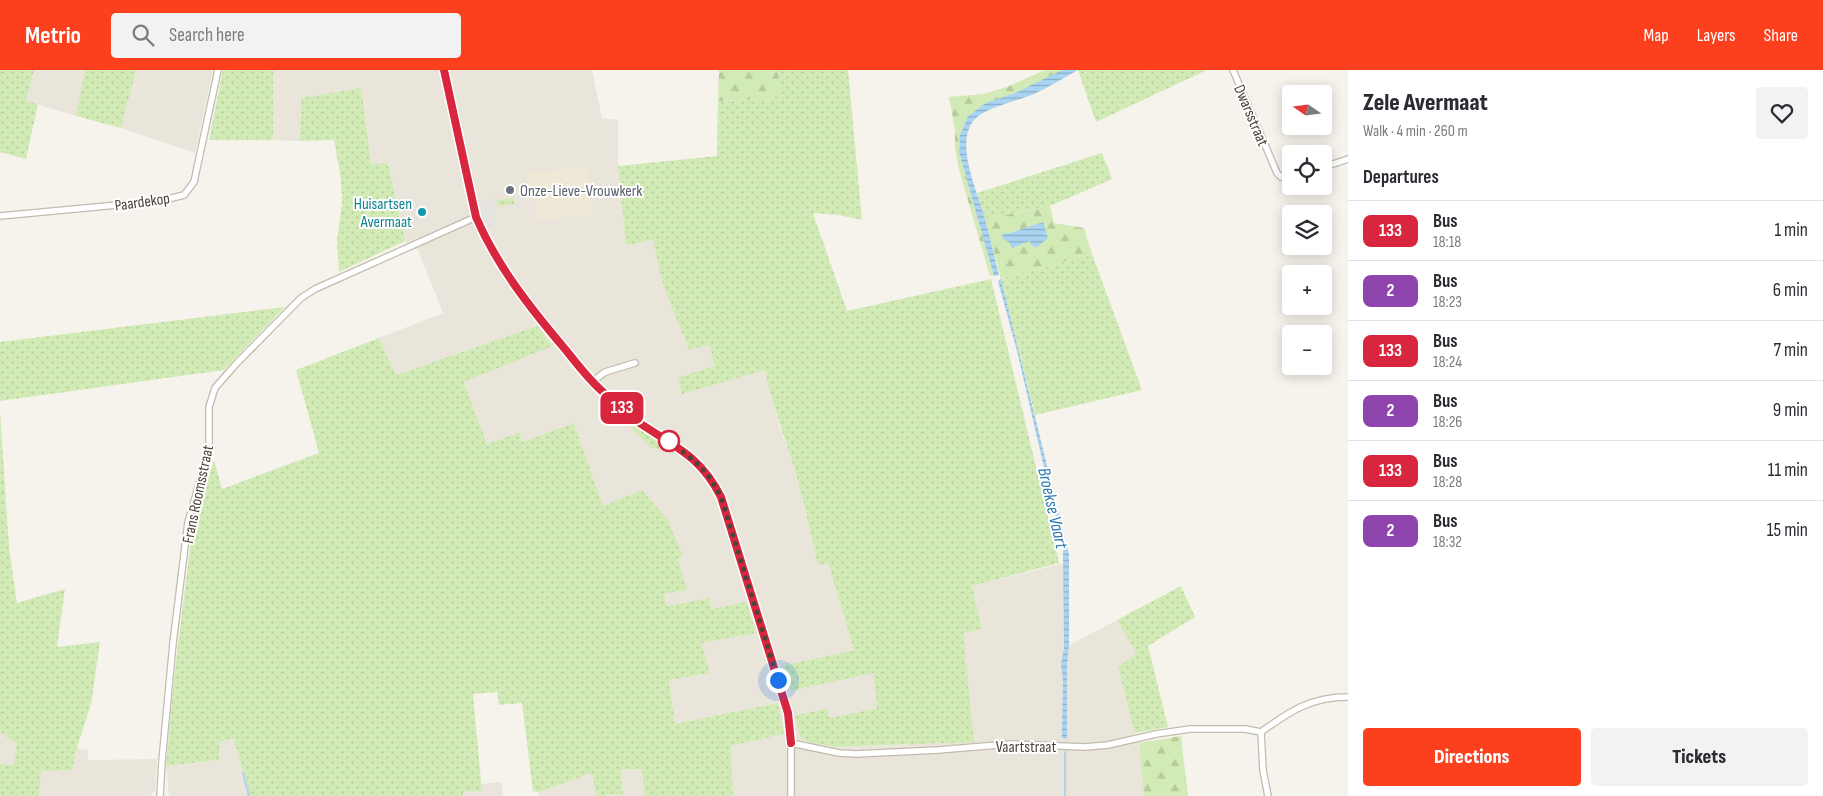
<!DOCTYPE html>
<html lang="en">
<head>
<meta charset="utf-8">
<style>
  body { margin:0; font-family:"Sofia Sans Condensed",sans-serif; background:#f2f2f3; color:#2b2b33; height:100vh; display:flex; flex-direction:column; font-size:19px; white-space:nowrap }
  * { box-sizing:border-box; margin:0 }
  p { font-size:16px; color:#7c7c81 }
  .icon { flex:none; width:28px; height:28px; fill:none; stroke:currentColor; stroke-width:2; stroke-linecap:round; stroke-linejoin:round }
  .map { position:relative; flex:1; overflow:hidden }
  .side { display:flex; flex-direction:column; background:#fff; width:475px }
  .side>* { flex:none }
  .badge { padding:0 10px; border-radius:8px; font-size:18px; line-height:32px }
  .needle { width:32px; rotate:284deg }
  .buttons { position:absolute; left:1282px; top:15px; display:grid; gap:10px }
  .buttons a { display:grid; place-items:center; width:50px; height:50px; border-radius:5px; background:#fff; box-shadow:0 2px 12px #0003; font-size:25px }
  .you { position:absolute; width:25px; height:25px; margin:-12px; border:4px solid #fff; border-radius:50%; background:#1a73e8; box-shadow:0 0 0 8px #1a73e833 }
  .map>.badge { position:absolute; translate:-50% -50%; box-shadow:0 0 0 2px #fff }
  h2 { padding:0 15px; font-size:19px; line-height:45px }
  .round { display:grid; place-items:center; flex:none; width:52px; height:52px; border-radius:5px; background:#f2f2f3 }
  .headline { display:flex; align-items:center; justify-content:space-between; height:85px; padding:0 15px }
  h1 { font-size:24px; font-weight:800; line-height:38px }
  .button { display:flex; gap:10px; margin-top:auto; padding:10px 15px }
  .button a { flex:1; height:58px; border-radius:5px; background:#fc3f1d; color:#fff; font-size:20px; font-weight:800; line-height:58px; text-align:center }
  .button a+a { background:#f2f2f3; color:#2b2b33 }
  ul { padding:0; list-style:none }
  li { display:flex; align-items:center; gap:15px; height:60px; padding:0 15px; border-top:1px solid #e1e1e2 }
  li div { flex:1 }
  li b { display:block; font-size:19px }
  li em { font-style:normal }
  li .badge { min-width:55px; font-weight:700; text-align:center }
  header { display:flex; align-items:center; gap:30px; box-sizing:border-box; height:70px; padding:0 25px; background:#fc3f1d; color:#fff }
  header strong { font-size:24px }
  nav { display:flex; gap:28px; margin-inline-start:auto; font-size:18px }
  .search { width:350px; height:45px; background:#f2f2f3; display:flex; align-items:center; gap:12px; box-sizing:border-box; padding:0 18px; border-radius:5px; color:#7c7c81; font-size:19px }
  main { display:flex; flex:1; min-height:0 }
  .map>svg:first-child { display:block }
</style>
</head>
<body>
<header>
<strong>Metrio</strong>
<div class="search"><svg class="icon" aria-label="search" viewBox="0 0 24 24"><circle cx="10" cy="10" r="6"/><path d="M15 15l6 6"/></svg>Search here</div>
<nav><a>Map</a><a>Layers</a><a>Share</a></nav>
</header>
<main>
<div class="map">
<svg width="1348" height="726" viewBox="0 0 1348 726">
  <defs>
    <pattern id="grass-dots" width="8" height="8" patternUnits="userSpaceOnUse" patternTransform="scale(1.25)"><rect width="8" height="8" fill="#d2eab5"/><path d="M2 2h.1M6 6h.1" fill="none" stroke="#b6ca9c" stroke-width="1.8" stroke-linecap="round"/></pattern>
    <pattern id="forest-firs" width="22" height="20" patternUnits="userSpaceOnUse" patternTransform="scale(1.25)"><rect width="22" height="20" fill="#d2eab5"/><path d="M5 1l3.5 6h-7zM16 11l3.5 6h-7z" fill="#b6ca9c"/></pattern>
    <pattern id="water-rules" width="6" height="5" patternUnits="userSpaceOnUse" patternTransform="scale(1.25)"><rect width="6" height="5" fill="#a9d4f2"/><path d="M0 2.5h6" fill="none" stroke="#8caec5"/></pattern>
  </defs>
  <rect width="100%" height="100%" fill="#f6f3ec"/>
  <!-- residential -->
  <path fill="#eae5da" d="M34,0h51l-9,46 -50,-15z
    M136,0h77l-18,83 -74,-25z
    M273,0h319l10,48 16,2v46l8,78 28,-4 9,45 26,65 21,-5 4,21 -36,11 4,16 83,-23 14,56 10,26 12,43 17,69 10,-1 26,87 -72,16 8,25 83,-19 4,36 -48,10 -2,-9 -31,6 4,22 6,4 29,6 72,-2 56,-112 19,-4 -10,-43 97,-24v83l48,-25 20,34 -2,79 4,10 5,53h-411l-2,-50 53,-12 -6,-31 -103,21 -6,-45 32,-36 11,-34 -3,-11 -42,8 -3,-12 23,-4 -9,-31 5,-2 -1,-3 -79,-48 -29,-83 -52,19 -2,-10 -33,12 -23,-63 87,-35 -14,-20 -141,49 -17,-37 64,-25 -25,-63 -13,-9 -17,-78 -17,2 -70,-67 -1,43 -27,-1z
    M0,662l17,12 -4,21 -13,-1z
    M233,668l17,58h-81l-3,-30 53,-6 1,-18z
    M77,678l11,2v10l69,-1 -2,33 -4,1 1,3h-113l1,-25 32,-1z
    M642,699l2,27h-37l16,-1 -2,-25z
    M592,703l4,23h-57l-1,-4z
    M501,712l2,14h-40l-1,-4 20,-1v-7z"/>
  <!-- education -->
  <path fill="#efe8d6" d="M588,97l5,47 -55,7 -2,-23 -7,1 -3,-26z"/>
  <!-- grass -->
  <path fill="url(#grass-dots)" d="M0,0h34l-8,31 12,3 -12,55 -26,-7z
    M85,0h51l-15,58 -45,-12z
    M223,0h50v70h-64z
    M778,0h70l14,150 -23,-5 -26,-2 34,98 144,-32 68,284 -87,23 10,43 -19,4 11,109 -139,5 -29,-6 -6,-4 -5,-22 32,-6 2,9 48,-10 -4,-35 -83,18 -8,-25 72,-16 -26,-87 -10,2c-9,-38 -17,-76 -29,-113 -9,-27 -18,-53 -24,-82l-83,24 -4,-17 36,-11 -4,-21 -21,5 -26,-65 -10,-45 -27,5 -8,-79 99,-10 1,-55 63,-3z
    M1078,0h129l-111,52z
    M361,18l10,76 17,-1 17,78 -66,31 -2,-31 5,-37 -1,-25 -7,-39 -34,1 1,-43z
    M1102,83l10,26 -62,27 -65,13 -8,-26z
    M514,128l1,6 -17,2 -1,-6z
    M1092,184l50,136 -107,25 -34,-136z
    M285,237l-61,63 -224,31v-59z
    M537,256l15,20 -88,36 23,62 33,-12 2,10 52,-19 29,83 39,-16 25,29 16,37 -5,3 9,31 -23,4 3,12 42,-8 3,11 34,-7 10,31 -55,10 9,30 -41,7 6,44 103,-21 6,31 -53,12 2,50h-89l-2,-27 -21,1 2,25 -27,1 -4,-23 -54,19 -5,-1 -11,-88 -23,2 -2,-13 -24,2 9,97 -19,1v4h-213l-17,-58 -13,4 -1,18 -53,6 8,-88 18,-146 22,-72 8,29 97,-36 -23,-83 83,-32 17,37z
    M603,330l31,24 45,30 -29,-7z
    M0,341l9,136 8,56 48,-14 -8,58 43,-5 -9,62 -14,44 -5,22 -31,1 -2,25h-39v-32l13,1 4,-21 -17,-12z
    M1181,516l14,31 -47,29 20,81 -33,6 -17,-67 19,-12 -20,-34z"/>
  <!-- forest -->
  <path fill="url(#forest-firs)" fill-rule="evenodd" d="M719,0h59l3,28 -63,3z
    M1045,0h17c-15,8 -30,16 -46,23 -36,16 -54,12 -57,59l35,124h-4l-30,-103 -5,-24v-19l-6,-33 34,-3 24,-7z
    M1050,136l4,17 30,5 8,26 -91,25 -16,-60zM1043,152l-31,26 -4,-7 2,-8z
    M1181,666l7,60h-44l-5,-53z"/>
  <!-- parking -->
  <path fill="#e5e3e0" d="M493,129l4,28 -10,1 -5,-11 -4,-17z"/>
  <!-- water -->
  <path fill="url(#water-rules)" d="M1062,0h16c-15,8 -29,17 -44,24 -16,7 -49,13 -60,26 -20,24 4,72 11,99 5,18 9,37 14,56l-5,1 -35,-124 1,-17 8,-19 18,-13 29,-10z
    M1043,152l5,16 -11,9 -5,-1 -2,-5 -18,7 -4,-7 -5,-2 -1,-5 8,-1z
    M1001,209l68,276v90l-2,19v75l-5,-1 1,-59 -2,-15 3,-15 -1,-100 -46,-198 -19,-70z"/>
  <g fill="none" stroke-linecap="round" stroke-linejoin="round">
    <!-- stream -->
    <path stroke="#a9d4f2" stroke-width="2" d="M1065,682v44
      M243,703l6,23"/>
    <defs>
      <path id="minor" d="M444,0l32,147c21,49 55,92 89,132 12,15 24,31 38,43 12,11 25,22 38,32 35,23 60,33 80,73l67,216 3,19v64
        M1233,0l44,103 4,4 10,1
        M1324,97l24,-8
        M0,146l160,-15 24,-6 10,-13 24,-112
        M592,312l13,-10 30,-9
        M1261,662c29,-21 50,-35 87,-35
        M1261,662l2,38 5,26
        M791,673l48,10 17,1 82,-4 72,-6 75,3 23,-2 48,-11 34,-5h55l16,3
        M160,726l2,-35 11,-118 15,-121 21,-72v-43l6,-19 21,-24 65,-66 14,-9 161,-72"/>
    </defs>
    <!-- minor casing -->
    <use href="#minor" stroke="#c2bbae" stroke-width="8"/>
    <!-- minor -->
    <use href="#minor" stroke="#fff" stroke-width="5.5"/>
  </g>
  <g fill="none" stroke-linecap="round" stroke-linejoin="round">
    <defs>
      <path id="line" d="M444,0l32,147c21,49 55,92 89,132 12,15 24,31 38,43 12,11 25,22 38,32 35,23 60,33 80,73l67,216 3,30"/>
    </defs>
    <!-- line casing -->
    <use href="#line" stroke="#fff" stroke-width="11"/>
    <!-- line -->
    <use href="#line" stroke="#d7263d" stroke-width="8"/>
    <!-- walk -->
    <path stroke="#4b4439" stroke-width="5" stroke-dasharray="0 9" d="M669,371c25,19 37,27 52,56l57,183"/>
  </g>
  <!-- markers -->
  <circle fill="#6b7280" stroke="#fff" stroke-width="2" cx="510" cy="120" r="5"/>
  <circle fill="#0f9aa8" stroke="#fff" stroke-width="2" cx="422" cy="142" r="5"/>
  <circle fill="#fff" stroke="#d7263d" stroke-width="2.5" cx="669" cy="371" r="10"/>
  <g text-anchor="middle" stroke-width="4" stroke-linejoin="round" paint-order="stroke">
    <!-- street labels -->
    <g font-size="16" fill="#4b4439" stroke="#fff">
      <text transform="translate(1252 45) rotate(67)" y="6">Dwarsstraat</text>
      <text transform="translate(142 131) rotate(-8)" y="6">Paardekop</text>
      <text transform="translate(197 424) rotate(-78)" y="6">Frans Roomsstraat</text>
      <text x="1026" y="682">Vaartstraat</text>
    </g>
    <!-- worship labels -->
    <g font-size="16" fill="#5b616d" stroke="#fff" text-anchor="start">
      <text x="520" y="126">Onze-Lieve-Vrouwkerk</text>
    </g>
    <!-- culture labels -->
    <g font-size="16" fill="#0d838f" stroke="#fff" text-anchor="end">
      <text x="412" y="139">Huisartsen<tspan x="412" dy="18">Avermaat</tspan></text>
    </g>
    <!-- water labels -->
    <g font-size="18" font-style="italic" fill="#2e7ab2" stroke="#fff">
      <text transform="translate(1053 438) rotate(77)" y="6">Broekse Vaart</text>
    </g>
  </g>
</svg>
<div class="buttons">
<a><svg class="needle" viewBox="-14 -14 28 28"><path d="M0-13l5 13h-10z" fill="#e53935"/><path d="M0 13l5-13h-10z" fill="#7c7c81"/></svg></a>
<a><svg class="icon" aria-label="locate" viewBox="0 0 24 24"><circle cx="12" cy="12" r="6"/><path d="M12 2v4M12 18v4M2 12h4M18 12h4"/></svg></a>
<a><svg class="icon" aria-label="layers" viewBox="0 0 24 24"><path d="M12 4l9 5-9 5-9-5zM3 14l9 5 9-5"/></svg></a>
<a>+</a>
<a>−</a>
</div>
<div class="you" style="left:778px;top:610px"></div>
<b class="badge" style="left:622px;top:338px;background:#d7263d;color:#fff">133</b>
</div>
<section class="side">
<div class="headline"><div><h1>Zele Avermaat</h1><p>Walk · 4 min · 260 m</p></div><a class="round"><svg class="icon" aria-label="heart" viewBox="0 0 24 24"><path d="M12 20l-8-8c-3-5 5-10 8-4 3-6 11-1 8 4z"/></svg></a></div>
<h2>Departures</h2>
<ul>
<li><span class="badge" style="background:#d7263d;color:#fff">133</span><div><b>Bus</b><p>18:18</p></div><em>1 min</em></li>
<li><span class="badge" style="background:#8e44ad;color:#fff">2</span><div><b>Bus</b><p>18:23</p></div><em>6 min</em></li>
<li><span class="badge" style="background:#d7263d;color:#fff">133</span><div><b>Bus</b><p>18:24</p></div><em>7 min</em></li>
<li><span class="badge" style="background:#8e44ad;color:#fff">2</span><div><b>Bus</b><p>18:26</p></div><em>9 min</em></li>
<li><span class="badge" style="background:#d7263d;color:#fff">133</span><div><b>Bus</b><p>18:28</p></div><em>11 min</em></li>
<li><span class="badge" style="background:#8e44ad;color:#fff">2</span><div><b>Bus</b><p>18:32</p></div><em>15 min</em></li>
</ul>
<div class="button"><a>Directions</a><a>Tickets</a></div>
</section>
</main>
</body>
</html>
